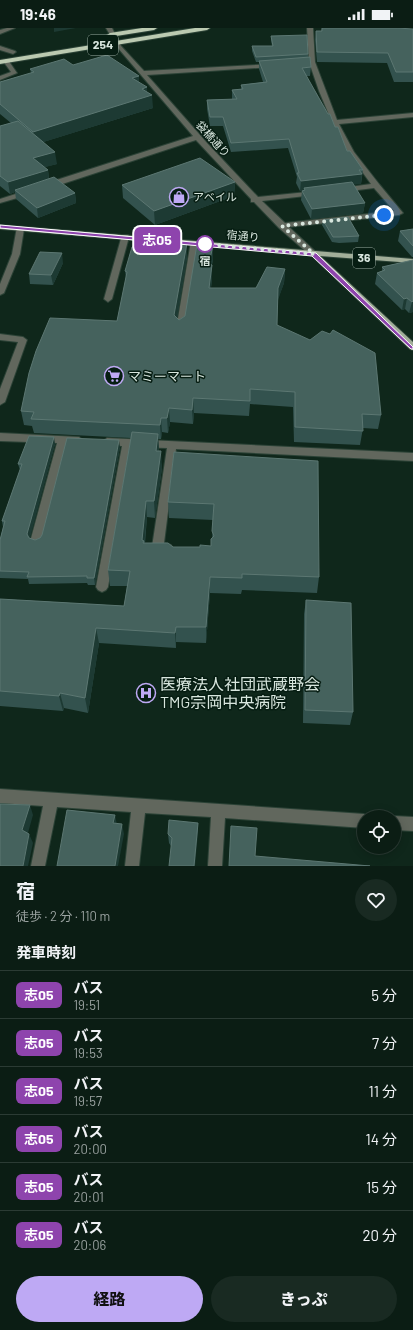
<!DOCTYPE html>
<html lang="ja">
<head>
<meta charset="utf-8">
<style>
  body { margin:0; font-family:Barlow,"Noto Sans JP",sans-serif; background:#192a22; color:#f1f3f6; height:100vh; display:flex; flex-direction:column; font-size:15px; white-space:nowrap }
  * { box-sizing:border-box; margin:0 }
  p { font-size:13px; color:#9aa2a0 }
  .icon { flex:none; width:22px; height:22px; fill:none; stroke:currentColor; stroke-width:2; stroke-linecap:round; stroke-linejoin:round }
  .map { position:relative; height:838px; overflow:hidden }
  .details { display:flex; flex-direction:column; background:#0b1d14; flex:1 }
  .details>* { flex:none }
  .badge { padding:0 8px; border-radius:6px; font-size:14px; line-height:26px }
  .buttons { position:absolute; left:357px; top:782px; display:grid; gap:8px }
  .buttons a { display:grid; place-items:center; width:44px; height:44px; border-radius:50%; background:#0b1d14; box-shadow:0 2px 10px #0003,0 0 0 1px #2b3b34; font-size:20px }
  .you { position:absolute; width:20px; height:20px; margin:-10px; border:3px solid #fff; border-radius:50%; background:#1a73e8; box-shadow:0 0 0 6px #1a73e833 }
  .map>.badge { position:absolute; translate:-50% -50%; box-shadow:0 0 0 2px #fff }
  h2 { padding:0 16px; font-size:15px; line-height:36px }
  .round { display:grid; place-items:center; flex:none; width:42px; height:42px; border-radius:21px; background:#192a22 }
  .headline { display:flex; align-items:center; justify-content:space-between; height:68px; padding:0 16px }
  h1 { font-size:19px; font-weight:800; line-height:30px }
  .button { display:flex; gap:8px; margin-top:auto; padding:8px 16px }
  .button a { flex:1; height:46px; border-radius:24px; background:#bea9f4; color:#111; font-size:16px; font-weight:800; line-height:46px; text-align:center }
  .button a+a { background:#192a22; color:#f1f3f6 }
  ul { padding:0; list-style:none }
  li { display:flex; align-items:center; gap:12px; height:48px; padding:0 16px; border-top:1px solid #2b3b34 }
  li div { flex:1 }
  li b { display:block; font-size:15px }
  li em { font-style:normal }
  li .badge { min-width:44px; font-weight:700; text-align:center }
  .status { display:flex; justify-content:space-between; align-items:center; height:28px; padding:0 20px; background:#0b1d14; direction:ltr }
  .status svg { height:11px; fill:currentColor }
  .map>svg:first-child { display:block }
</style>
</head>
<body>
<div class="status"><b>19:46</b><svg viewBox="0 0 49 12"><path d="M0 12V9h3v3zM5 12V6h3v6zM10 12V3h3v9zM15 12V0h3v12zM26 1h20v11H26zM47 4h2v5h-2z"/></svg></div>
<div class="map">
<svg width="413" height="838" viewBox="0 0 413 838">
  <rect width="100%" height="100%" fill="#0f271b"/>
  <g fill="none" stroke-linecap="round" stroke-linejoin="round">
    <defs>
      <path id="minor" d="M7,0h8l-15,6v-4z
        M106,0h6l9,18 23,25 130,-7v2l-2,1 -125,8 60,68 51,54 59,-6v4h-3l-52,6 23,22 109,-12 -20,-23 -32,4 -4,-2 4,-2 29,-4 -23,-32 -16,-30 -13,-31 -10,-29 -2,-34h6l2,34 22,58 76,-7v4l-74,7 15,28 25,32 24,29 -4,2 -110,12 29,27 -1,2h-6l-32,-28 -25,-26h-3v-3l-55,-59 -146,48h-6v-4l149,-48 -75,-88z
        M0,18l15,5 1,1 -3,2 -13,-4z
        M6,31l2,1 9,13 -17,7v-4l11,-4 -8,-11z
        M28,162h3v4l-31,9v-4z
        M17,199h6l1,2 -4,25 -16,39 -4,2v-11l12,-30z
        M122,207h6l1,2 -17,62 -4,3 -4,-3z
        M191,213h6l1,2 -14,87 -4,3 -4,-3z
        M0,306l23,3 4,3 -22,62 -5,3v-16l18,-47 -18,-2z
        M0,405l79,4 5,4 -5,4 -12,-1 -27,101 -4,1 -4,-1 -2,-3 27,-99 -57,-2z
        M107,410l306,15v8l-237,-12 -12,94 7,2 2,3 -2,3 -4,1 -13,-2 -2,-3 15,-99 -35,-1 -24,140 -2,3 -4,2 -4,-2 -2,-3 26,-141 -19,-1 -1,-3z
        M0,761l364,25 5,3h-5v11l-139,-10 -3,48h-14l3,-49 -66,-4 -6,53h-14l6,-54 -74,-5 -12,59h-14l12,-60 -43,-3z
        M394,788l19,1v14l-19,-1v-13h-3z"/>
      <path id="major" d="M0,197l413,34v4l-93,-7 93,86v8l-3,-1 -99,-94 -311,-26z"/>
      <path id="highway" d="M142,0h15l-3,2 -44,7 -3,-2 3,-2z
        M195,0h15l-3,2 -207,34v-4z"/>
    </defs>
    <!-- minor casing -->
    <use href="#minor" stroke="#2b4236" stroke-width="2"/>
    <!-- major casing -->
    <use href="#major" stroke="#2b4236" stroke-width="2"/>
    <!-- highway casing -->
    <use href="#highway" stroke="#2b4236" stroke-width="2"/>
    <!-- minor -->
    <use href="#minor" fill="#61675d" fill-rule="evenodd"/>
    <!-- major -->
    <use href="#major" fill="#a2ae99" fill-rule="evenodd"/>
    <!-- highway -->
    <use href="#highway" fill="#bbcab1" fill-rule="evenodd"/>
  </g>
  <!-- wall -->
  <path fill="#33524e" d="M322,0l91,1v53h-19l-7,-19 -70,-1 -2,-22 1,-9h5z
    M271,8l37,18v3l3,10 -1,9h-4l29,51 12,24 16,19 -2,14h-8l12,19 -2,10 -52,6 -10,-19 1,-9 2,-1 -4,1 -4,-8 1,-6 -9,-29 -57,4 -8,-26h-13l-3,-17v-9l25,-1v-9l9,-1v-4l22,-3 -4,-13v-7h-3l-4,-11v-5h20l-1,-6z
    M73,37l66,17 8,10 6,16 -110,34 14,22 -13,3 4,3 1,9 26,14 1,10 -38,15 -22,-19 -1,-7 -5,2 -10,-8v-60l11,-3 -11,-9v-32l31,-9 -1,-4z
    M235,154l-1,14 -79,29 -32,-27 -1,-13z
    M323,192l36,16 -1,6 -19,1 -7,-1 -10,-17z
    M413,201v28h-1l-14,-16 2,-10z
    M213,217v14l-1,6v14l-1,9h45l29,-19 -1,14 -7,18v24l104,90 -3,14 -15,-1 -3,17 -66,-3 -1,-35 -43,-3 -1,12 -55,-3 -1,11 -23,-2 -2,11 -6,-1 -1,7h-3l1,12 3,17 -7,50 -8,-1 -2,26 28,4h27l11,-1 1,-7 1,-19 -44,-2 -1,-16 6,-50 145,125 -2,16 -75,-3 -1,4 -31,-1 -4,50 -30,-1v6l-77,-5 -11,70 -24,-5 -1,3 -63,-5v-107l124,7 3,-20h-17l-2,-16 23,-132 -97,-5 -2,-7 -8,-1 -3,-14 96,-90 9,-43 -1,-7 62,-14 -10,61 2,2 6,-4z
    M413,232v52l-4,1 -4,-4 -3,1 -27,-26 2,-11 5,-2v-4z
    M63,235l-10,22 -23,-1 -1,-10z
    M55,416l-26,95 6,1 5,-2 80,-91 -25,138h-7l-1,-2 -58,1 -1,-5 -28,-1v-38l3,-13 -1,-6 18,-51 -2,-6z
    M306,572l47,112 -3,13 -47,-2 1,-109z
    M198,795v10l-27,13 -2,-3 -1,-9z"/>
  <!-- shaded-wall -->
  <path fill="#1d3a33" d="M54,0h22l-22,4z
    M139,48v12l-7,-10z
    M147,59v10l5,-2 1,13 -119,37 -1,-13z
    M55,124l2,12 -22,6 -2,-12z
    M48,142l1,11 -34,9v2l-5,2 -2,-12z
    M362,146l-1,10 -56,6 -1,-2v2l-4,1 1,-10z
    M235,154l-1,14 -79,29 -1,-14z
    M75,165l1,10 -38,15 -1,-10z
    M365,175l-2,10 -52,6 1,-10z
    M187,215v14l-12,73 -1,-15z
    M213,217v14l-4,19v-14z
    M62,225l1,10 -10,22 -2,-10z
    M212,237v14l-3,23v-14z
    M285,241l-1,14 -7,20 1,-15z
    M407,270l-2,11 -3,1 2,-11z
    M413,273v11l-4,1 3,-11z
    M193,370l1,15 -1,11 -1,-14z
    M169,380l1,14 -2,11 -1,-15z
    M161,390l1,14 -1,7 -1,-14z
    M158,406l1,16 -2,17 -1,-16z
    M54,409l1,7 -26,98 -2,-8z
    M119,412l1,7 -25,138 -1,-7z
    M161,423l1,17 -7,50 -1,-17z
    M146,473l1,16 -3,29 -2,-6z
    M210,549v16l-4,50v-16z
    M176,599v21l-1,-15z
    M96,600l3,15 -11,70 -3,-15z
    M60,665l4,15 -1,3 -4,-15z
    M30,777l3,10 -7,25 -4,-10z
    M115,787l2,10 -4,-2z
    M198,795v10l-3,33h-1z
    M122,796l2,10 -6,32h-3z
    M29,806l4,9 -5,23h-5z"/>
  <!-- building -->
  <path fill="#45625d" stroke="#5c7772" d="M322,0h75l16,1v43h-17l-8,-19 -71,-1 -1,-21h6z
    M307,7l1,19 -52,3 -4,-11h21l-2,-10z
    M107,27l32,21 -7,2 15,9 -5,2 10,6 -119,37 -33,-28v-22l34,-10 -4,-3 34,-10 9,6z
    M310,29l1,10 -9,1 26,46h2l5,13h3l9,24h3l13,19h-4l3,4 -61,7 -4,-8h2l-10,-34 -58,4 -8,-26h-13l-3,-17 30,-1 -5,-9 11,-1 -2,-4 26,-3 -8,-21z
    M18,93l37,31 -22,6 15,12 -40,12 -8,-6v-50z
    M200,130l35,24 -81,29 -32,-26z
    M54,149l21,16 -38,15 -22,-18z
    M352,154l13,21 -53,6 -10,-18 3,-1 -1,-2z
    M348,189l11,19 -20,1h-6l-10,-17z
    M413,201v17l-13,-15z
    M165,213l22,2 -13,72 5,5 6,-4 12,-72 16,1 -4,19 3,1 -3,23h47l11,-21 18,2 -7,19 -1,37 33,15 12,-9 8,3 3,-4 42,23 6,62 -19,-1 1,17 -68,-4v-35l-45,-3v12l-57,-3 -1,12 -23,-2 -2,10h-6l-1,7 -129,-6 3,-7 -13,-1 8,-38 7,-22 14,-33 67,3 10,-49 -2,-1 7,-24 31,2z
    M40,224l22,1 -11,22 -22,-1z
    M413,232v41l-1,1 -5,-4 -3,1 -27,-26 8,-3 -3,-3z
    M132,404l26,2 -2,17h5l-7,50h-8l-4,39 2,1 -1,2h25l5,4h27v-2l11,1v-7l3,-3 -2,-5 2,-27 -46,-2 6,-50 144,9 1,116 -77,-3v4l-32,-1 -4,50h-30l-1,6 -79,-5 -11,70 -25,-5 -1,3 -59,-5v-92l124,7 6,-35 -22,-1z
    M29,408l25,1 -27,97 2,4 6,2 5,-2 2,-3 25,-97 52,2 -25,138h-7v-2l-60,1 2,-5 -29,-1v-31l5,-19h-3l20,-57h-4z
    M306,572l45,3 2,109 -48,-2z
    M0,776l30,1 -8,25 7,4 -6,32h-23z
    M67,782l48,5 -2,8 9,1 -7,42h-58z
    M169,792l29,3 -4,43h-25l3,-28 -4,-4z
    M231,798l26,2 -2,28 115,10h-141z"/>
  <!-- line -->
  <path fill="#8e44ad" stroke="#fff" d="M0,197l316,28 97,94v2h-2l-99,-93 -312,-28z"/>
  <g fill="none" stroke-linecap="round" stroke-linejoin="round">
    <!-- walk -->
    <path stroke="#d8e6de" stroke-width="4" stroke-dasharray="0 7.2" d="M205,216l109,10 -32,-28 102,-11"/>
  </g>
  <!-- icons -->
  <defs>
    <symbol id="shop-ring" viewBox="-11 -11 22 22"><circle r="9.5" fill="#061d12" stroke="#bea9f4" stroke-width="1.5"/><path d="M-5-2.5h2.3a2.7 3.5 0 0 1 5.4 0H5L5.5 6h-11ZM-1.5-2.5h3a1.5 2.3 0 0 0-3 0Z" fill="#bea9f4"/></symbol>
    <symbol id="supermarket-ring" viewBox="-11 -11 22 22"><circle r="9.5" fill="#061d12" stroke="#bea9f4" stroke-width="1.5"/><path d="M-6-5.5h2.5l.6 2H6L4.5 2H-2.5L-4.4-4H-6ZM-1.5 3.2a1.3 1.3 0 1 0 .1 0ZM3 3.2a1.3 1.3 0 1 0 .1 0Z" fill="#bea9f4"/></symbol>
    <symbol id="hospital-ring" viewBox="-11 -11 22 22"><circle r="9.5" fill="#061d12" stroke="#bea9f4" stroke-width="1.5"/><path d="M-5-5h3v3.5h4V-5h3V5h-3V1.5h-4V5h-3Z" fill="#bea9f4"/></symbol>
  </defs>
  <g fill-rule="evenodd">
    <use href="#shop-ring" x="168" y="158" width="22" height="22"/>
    <use href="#supermarket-ring" x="103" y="337" width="22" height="22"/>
    <use href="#hospital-ring" x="135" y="654" width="22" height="22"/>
  </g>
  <!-- markers -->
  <circle fill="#fff" stroke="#8e44ad" stroke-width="2" cx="205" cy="216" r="8"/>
  <g text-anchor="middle" stroke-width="3" stroke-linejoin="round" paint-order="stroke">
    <!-- far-street labels -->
    <g font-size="11" fill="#d8e6de" stroke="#061d12">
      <text transform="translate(213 111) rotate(48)" y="4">袋橋通り</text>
      <text transform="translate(243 208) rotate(5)" y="4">宿通り</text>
    </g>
    <!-- far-poi labels -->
    <g font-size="11" fill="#d8e6de" stroke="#061d12" text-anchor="start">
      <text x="193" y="173">アベイル</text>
    </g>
    <!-- far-stop labels -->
    <g font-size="11" font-weight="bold" fill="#d8e6de" stroke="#061d12">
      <text x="205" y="237">宿</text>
    </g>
    <!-- shield labels -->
    <g fill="#061d12" stroke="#99aaa1" stroke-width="1">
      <rect x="88" y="7" width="30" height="20" rx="3"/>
      <rect x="353" y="220" width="22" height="20" rx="3"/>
    </g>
    <g font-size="12" font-weight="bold" fill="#d8e6de">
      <text x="103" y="21">254</text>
      <text x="364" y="234">36</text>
    </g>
    <!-- poi labels -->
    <g font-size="13" fill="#d8e6de" stroke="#061d12" text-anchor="start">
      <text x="128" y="353">マミーマート</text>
    </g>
    <!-- near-poi labels -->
    <g font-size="16" fill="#d8e6de" stroke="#061d12" text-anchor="start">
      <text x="160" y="662">医療法人社団武蔵野会<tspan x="160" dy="18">TMG宗岡中央病院</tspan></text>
    </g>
  </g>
</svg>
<div class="buttons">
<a><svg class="icon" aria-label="locate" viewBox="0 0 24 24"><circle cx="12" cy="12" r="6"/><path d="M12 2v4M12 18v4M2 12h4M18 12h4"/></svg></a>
</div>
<div class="you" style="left:384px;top:187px"></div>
<b class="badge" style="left:157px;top:212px;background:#8e44ad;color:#fff">志05</b>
</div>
<section class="details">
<div class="headline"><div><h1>宿</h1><p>徒歩 · 2 分 · 110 m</p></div><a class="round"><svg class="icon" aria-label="heart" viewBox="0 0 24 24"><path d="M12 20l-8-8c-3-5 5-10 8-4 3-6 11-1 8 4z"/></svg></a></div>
<h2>発車時刻</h2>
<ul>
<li><span class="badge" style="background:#8e44ad;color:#fff">志05</span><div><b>バス</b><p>19:51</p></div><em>5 分</em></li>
<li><span class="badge" style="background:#8e44ad;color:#fff">志05</span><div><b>バス</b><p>19:53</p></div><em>7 分</em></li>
<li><span class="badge" style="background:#8e44ad;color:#fff">志05</span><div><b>バス</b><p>19:57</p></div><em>11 分</em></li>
<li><span class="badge" style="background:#8e44ad;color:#fff">志05</span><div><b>バス</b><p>20:00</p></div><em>14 分</em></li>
<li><span class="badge" style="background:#8e44ad;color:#fff">志05</span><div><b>バス</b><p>20:01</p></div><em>15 分</em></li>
<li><span class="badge" style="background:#8e44ad;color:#fff">志05</span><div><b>バス</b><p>20:06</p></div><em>20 分</em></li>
</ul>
<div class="button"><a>経路</a><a>きっぷ</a></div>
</section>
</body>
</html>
